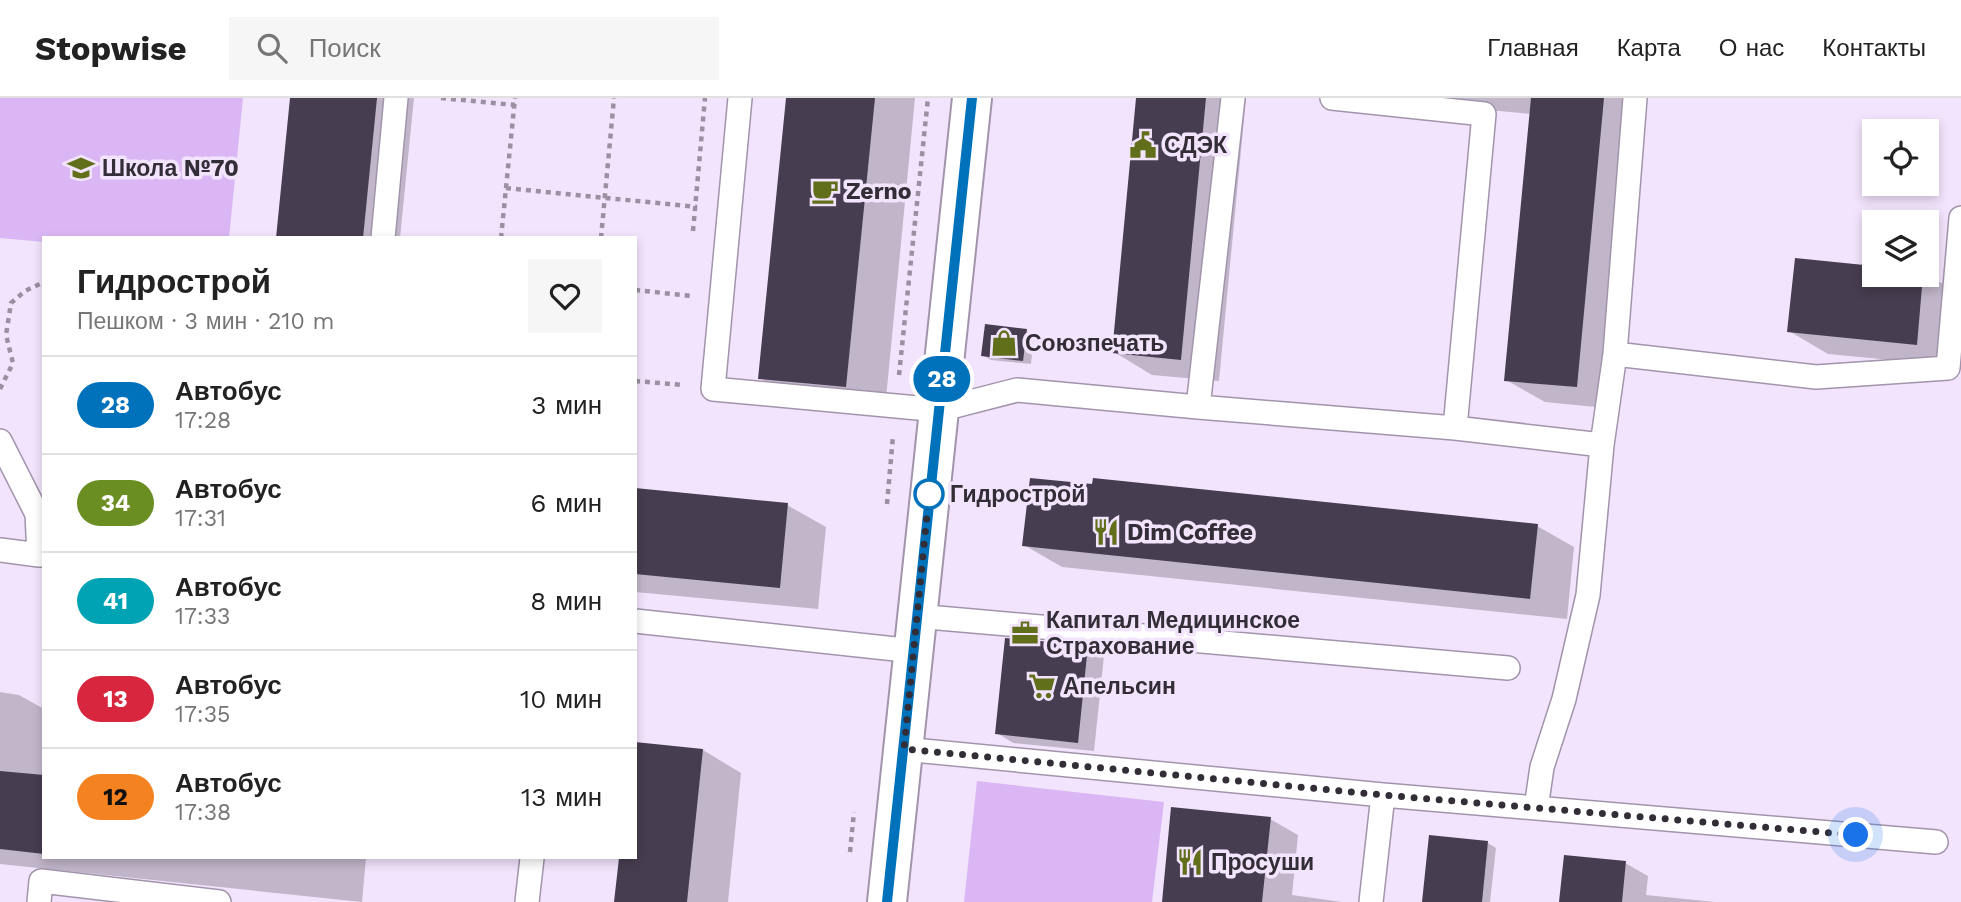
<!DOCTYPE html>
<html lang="ru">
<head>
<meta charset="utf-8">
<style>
  body { margin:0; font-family:"Work Sans",sans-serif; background:#f6f6f6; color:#222; height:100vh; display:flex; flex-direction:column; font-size:26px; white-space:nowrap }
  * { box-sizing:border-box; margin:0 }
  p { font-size:23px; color:#767676 }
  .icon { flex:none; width:38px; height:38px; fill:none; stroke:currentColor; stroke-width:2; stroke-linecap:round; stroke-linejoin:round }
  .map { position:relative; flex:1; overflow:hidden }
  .details { position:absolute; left:42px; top:138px; width:595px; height:623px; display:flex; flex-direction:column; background:#fff; border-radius:0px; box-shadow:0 4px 10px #0003 }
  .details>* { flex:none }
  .badge { padding:0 14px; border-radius:23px; font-size:24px; line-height:46px }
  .controls { position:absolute; left:1862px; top:21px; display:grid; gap:14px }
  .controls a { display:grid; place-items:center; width:77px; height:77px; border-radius:0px; background:#fff; box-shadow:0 4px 10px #0003; font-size:35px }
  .you { position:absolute; width:35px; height:35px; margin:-18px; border:5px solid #fff; border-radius:50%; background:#1a73e8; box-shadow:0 0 0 10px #1a73e833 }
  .map>.badge { position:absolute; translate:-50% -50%; box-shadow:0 0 0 4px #fff }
  .round { display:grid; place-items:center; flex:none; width:74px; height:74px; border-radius:0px; background:#f6f6f6 }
  .headline { display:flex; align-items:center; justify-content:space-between; height:119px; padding:0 35px }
  h1 { font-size:33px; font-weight:600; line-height:52px }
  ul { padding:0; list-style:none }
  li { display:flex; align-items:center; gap:21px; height:98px; padding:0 35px; border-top:2px solid #e0e0e0 }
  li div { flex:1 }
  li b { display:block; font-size:26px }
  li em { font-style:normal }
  li .badge { min-width:77px; font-weight:700; text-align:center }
  header { display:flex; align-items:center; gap:42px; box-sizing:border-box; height:98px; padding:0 35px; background:#fff; border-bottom:2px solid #e0e0e0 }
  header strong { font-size:33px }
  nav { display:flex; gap:38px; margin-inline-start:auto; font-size:24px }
  .search { width:490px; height:63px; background:#f6f6f6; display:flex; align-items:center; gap:18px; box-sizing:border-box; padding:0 24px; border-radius:0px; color:#767676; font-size:26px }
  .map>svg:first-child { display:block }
</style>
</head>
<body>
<header>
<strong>Stopwise</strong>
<div class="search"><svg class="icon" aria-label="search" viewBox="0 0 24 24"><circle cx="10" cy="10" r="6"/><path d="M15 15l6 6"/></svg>Поиск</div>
<nav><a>Главная</a><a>Карта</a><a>О нас</a><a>Контакты</a></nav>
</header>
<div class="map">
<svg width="1961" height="804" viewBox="0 0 1961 804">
  <rect width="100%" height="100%" fill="#f2e4fc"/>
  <!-- green -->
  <path fill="#dab7f4" d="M0,0h243l-14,140h-185v4l-44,-4z
    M977,683l187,21 -12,100h-188z"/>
  <!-- shadow -->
  <path fill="#0003" d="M292,0h122l-14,140h-122z
    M787,0h128l-30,311 -86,-8 -39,-23z
    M1138,0h108l-27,283 -67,-6 -38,-23z
    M1359,0h286l-29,311 -71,-7 -39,-22 25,-266z
    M1796,162l78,8v7h53l34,19 -6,72 -127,-12 -39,-23z
    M1026,233l8,4 -3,29 -40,-4 -8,-5z
    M635,392l152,15 39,22 -8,82 -183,-17z
    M1537,428l37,21 -7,72 -505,-52 -38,-22z
    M1087,549l17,9 -10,95 -81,-8 -16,-10z
    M0,594l19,3 25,14v149h322l-4,44 -362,-38z
    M703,652l38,23 -13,129h-112l4,-44h15z
    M1270,721l28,16 -6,60 50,7h-179z
    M1488,745l8,5 -6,54h-67z
    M1625,765l23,13 -2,19 69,7h-154z"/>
  <!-- building -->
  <path fill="#473d50" d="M290,0h87l-14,140h-87z
    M786,0h89l-29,289 -88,-8z
    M1136,0h70l-25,262 -69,-7z
    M1531,0h73l-27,289 -73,-6z
    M1795,160l79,8v9h49l-6,70 -130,-13z
    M985,226l42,5 -4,32 -42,-5z
    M1030,380l62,6 1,-6 445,46 -8,75 -508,-53z
    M635,390l153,15 -8,85 -145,-14z
    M1005,540l83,7 -10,98 -83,-9z
    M635,644l68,7 -16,153h-73l5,-44h16z
    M0,673l44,4v79l-44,-5z
    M1171,709l100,10 -9,85h-100z
    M1429,737l59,6 -6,61h-60z
    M1564,757l62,6 -4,41h-63z"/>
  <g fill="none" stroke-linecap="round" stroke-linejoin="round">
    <defs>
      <path id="lane" d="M740,0l-27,291 226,21 78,-20 181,17 35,-309
        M1332,0l152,16 -29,314 147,17 -14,150 -24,104 -22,68 -6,41
        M383,140l13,-140
        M1615,256l201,23 132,-9 13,-150
        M1198,309l257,21
        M0,343l37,73 2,41h5
        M1602,347l13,-91 20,-256
        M0,452l39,5
        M916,518l592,52
        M635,523l279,30
        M903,651l480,46 553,47
        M39,804l2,-21 178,21
        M527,804l5,-44
        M1371,804l12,-107"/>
      <path id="secondary" d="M887,804l85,-804"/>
    </defs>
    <!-- lane casing -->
    <use href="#lane" stroke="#a194ab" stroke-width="26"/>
    <!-- secondary casing -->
    <use href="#secondary" stroke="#a194ab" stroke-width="42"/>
    <!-- path -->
    <path stroke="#9a90a1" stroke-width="4.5" stroke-dasharray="5 5" stroke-linecap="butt" d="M441,0l74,7
      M506,90l191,19
      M693,133l12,-133
      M501,140l14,-140
      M601,140l13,-140
      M635,192l57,6
      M899,277l29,-277
      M635,283l48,4
      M0,291l13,-26 -7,-28 5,-32 14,-12 19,-9
      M887,406l6,-68
      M850,754l4,-40"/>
    <!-- lane -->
    <use href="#lane" stroke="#fff" stroke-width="23"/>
    <!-- secondary -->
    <use href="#secondary" stroke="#fff" stroke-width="38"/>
  </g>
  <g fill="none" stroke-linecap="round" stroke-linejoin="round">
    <defs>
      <path id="line" d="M887,804l85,-804"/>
    </defs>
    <!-- line casing -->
    <use href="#line" stroke="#fff" stroke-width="16"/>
    <!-- line -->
    <use href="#line" stroke="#0072bc" stroke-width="10"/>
    <!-- walk -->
    <path stroke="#322d36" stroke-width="7" stroke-dasharray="0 12.6" d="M929,396l-25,255 479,46 473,40"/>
  </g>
  <!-- icons -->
  <defs>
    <symbol id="civic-bare" viewBox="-9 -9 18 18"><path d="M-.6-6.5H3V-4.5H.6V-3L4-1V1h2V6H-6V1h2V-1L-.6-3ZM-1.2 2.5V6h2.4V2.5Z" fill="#616f1b" stroke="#f2e4fc" stroke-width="2.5" paint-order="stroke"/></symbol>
    <symbol id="school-bare" viewBox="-9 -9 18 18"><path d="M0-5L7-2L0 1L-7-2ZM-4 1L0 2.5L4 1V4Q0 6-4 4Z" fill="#616f1b" stroke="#f2e4fc" stroke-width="2.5" paint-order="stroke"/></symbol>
    <symbol id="cafe-bare" viewBox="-9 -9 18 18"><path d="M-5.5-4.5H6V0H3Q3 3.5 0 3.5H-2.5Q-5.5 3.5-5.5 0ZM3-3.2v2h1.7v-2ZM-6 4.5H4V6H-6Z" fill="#616f1b" stroke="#f2e4fc" stroke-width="2.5" paint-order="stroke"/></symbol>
    <symbol id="shop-bare" viewBox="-9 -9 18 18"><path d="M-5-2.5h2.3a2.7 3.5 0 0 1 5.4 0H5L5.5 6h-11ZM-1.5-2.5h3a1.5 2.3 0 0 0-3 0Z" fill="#616f1b" stroke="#f2e4fc" stroke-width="2.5" paint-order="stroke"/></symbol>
    <symbol id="restaurant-bare" viewBox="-9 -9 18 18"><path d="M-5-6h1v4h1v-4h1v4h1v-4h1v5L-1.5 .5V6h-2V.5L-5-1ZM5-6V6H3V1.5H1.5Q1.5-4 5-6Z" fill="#616f1b" stroke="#f2e4fc" stroke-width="2.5" paint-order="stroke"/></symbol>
    <symbol id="office-bare" viewBox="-9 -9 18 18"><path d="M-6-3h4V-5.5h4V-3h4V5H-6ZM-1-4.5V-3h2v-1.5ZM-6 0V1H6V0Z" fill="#616f1b" stroke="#f2e4fc" stroke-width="2.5" paint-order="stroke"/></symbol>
    <symbol id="supermarket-bare" viewBox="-9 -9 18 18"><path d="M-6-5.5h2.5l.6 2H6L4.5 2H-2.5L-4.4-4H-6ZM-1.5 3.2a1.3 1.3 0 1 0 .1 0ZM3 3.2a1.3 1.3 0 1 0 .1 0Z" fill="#616f1b" stroke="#f2e4fc" stroke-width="2.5" paint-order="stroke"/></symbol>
  </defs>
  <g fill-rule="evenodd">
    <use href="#civic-bare" x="1124" y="28" width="38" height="38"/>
    <use href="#school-bare" x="62" y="51" width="38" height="38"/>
    <use href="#cafe-bare" x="806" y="74" width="38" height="38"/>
    <use href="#shop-bare" x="985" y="226" width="38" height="38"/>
    <use href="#restaurant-bare" x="1087" y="415" width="38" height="38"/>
    <use href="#office-bare" x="1006" y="516" width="38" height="38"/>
    <use href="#supermarket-bare" x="1023" y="569" width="38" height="38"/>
    <use href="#restaurant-bare" x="1171" y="745" width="38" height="38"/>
  </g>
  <!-- markers -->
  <circle fill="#fff" stroke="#0072bc" stroke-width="3.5" cx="929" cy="396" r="14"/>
  <g text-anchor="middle" stroke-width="7" stroke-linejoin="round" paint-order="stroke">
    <!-- poi labels -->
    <g font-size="23" font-weight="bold" fill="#322d36" stroke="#f2e4fc" text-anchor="start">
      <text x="1164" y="55">СДЭК</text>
      <text x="102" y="78">Школа №70</text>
      <text x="846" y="101">Zerno</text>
      <text x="1025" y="253">Союзпечать</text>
      <text x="1127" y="442">Dim Coffee</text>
      <text x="1046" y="530">Капитал Медицинское<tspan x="1046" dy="26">Страхование</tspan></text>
      <text x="1063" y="596">Апельсин</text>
      <text x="1211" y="772">Просуши</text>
    </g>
    <!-- stop labels -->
    <g font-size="23" font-weight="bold" fill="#322d36" stroke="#f2e4fc" text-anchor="start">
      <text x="950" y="404">Гидрострой</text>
    </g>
  </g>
</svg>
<div class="controls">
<a><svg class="icon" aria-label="locate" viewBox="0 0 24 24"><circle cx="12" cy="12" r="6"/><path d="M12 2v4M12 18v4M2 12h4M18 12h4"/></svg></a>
<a><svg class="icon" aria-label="layers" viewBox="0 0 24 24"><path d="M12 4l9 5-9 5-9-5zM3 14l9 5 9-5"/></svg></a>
</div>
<div class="you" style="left:1856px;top:737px"></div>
<b class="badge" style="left:942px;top:281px;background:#0072bc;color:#fff">28</b>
<section class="details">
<div class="headline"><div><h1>Гидрострой</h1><p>Пешком · 3 мин · 210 m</p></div><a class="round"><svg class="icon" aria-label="heart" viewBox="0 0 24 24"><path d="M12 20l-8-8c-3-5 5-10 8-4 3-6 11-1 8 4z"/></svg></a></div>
<ul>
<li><span class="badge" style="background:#0072bc;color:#fff">28</span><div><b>Автобус</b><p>17:28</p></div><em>3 мин</em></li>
<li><span class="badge" style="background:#6b8e23;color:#fff">34</span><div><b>Автобус</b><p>17:31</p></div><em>6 мин</em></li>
<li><span class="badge" style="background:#00a3b4;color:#fff">41</span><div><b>Автобус</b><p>17:33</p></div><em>8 мин</em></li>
<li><span class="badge" style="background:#d7263d;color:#fff">13</span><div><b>Автобус</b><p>17:35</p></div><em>10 мин</em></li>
<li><span class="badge" style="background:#f58220;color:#111">12</span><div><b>Автобус</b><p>17:38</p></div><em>13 мин</em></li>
</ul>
</section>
</div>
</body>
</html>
